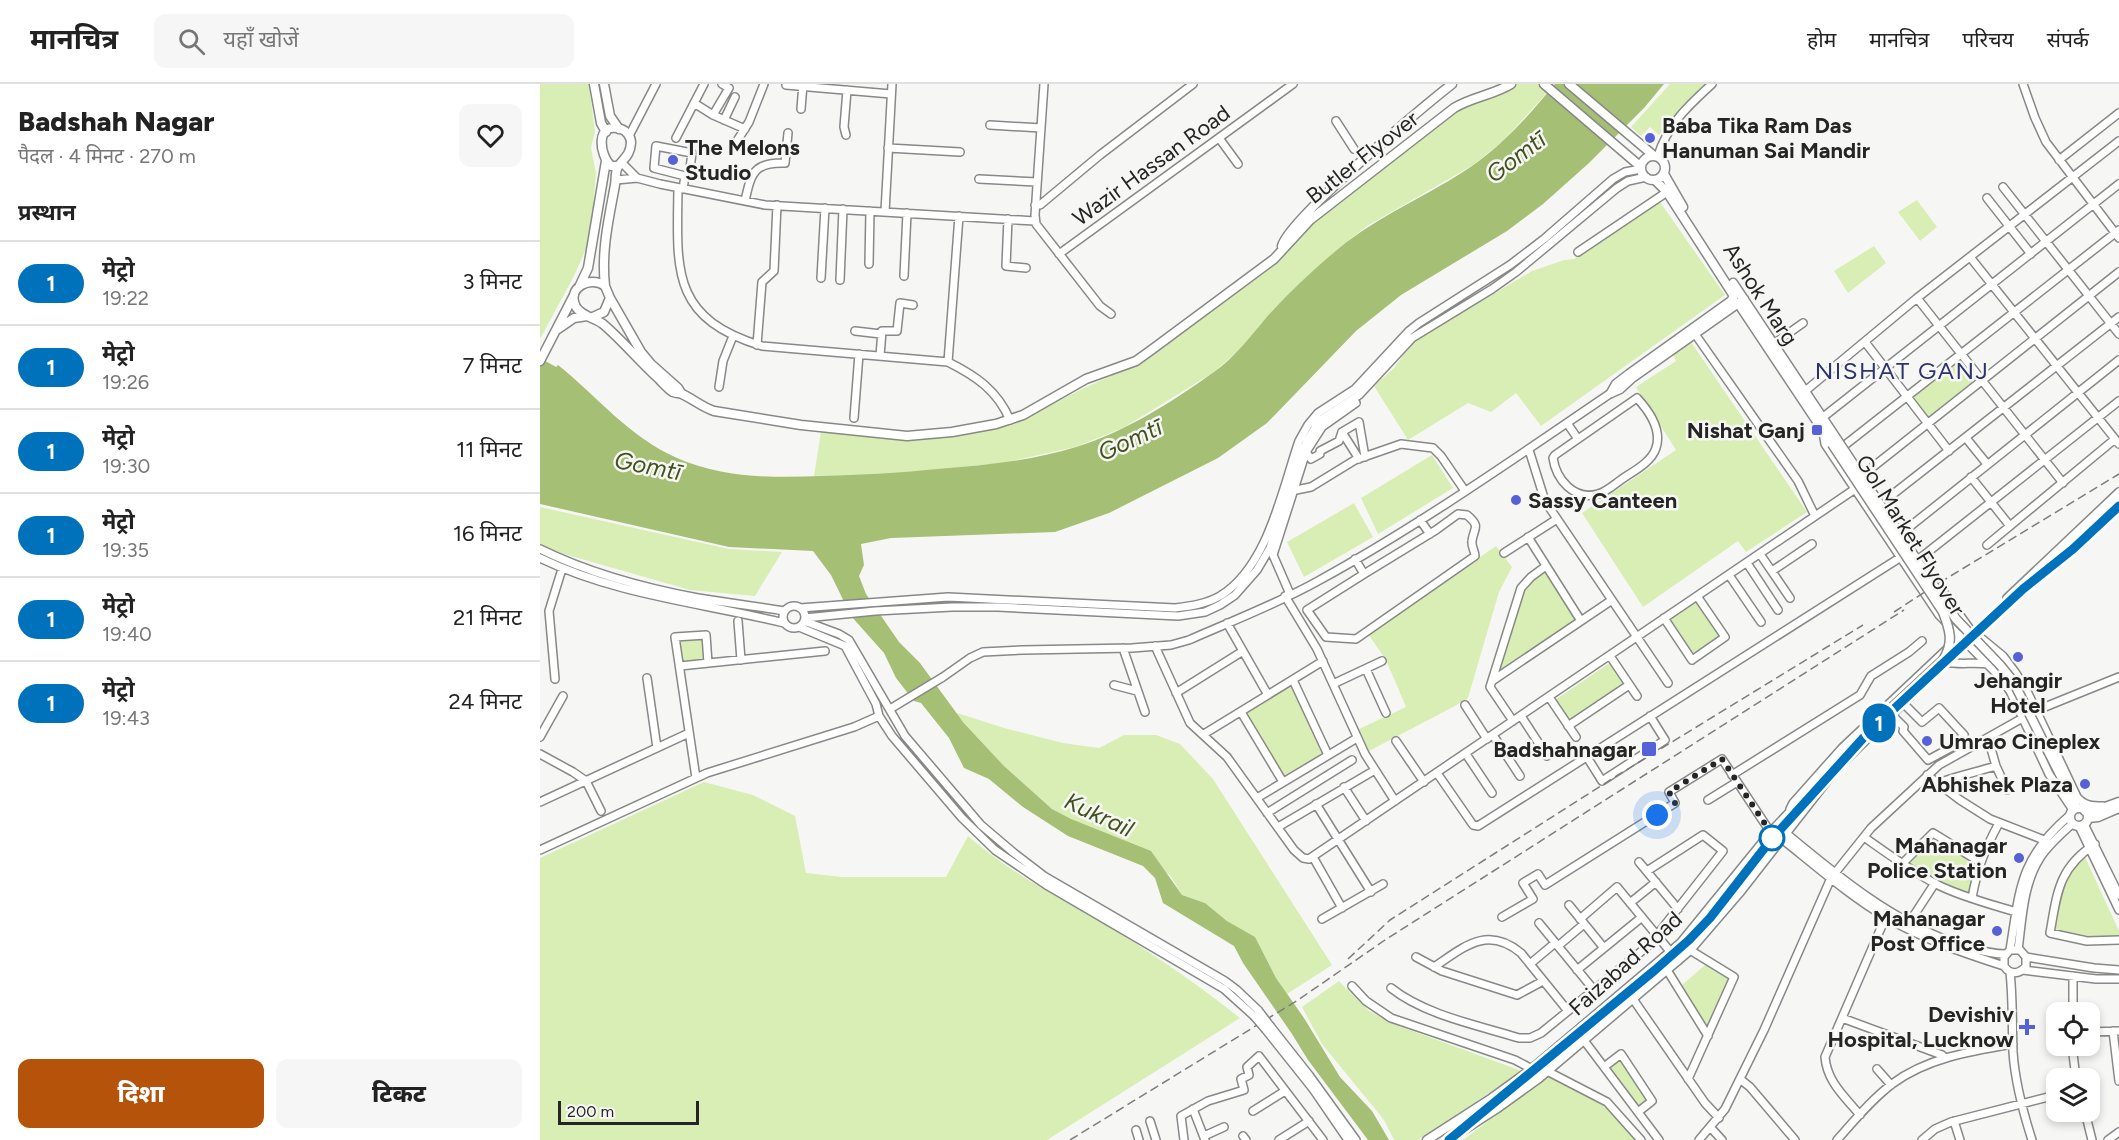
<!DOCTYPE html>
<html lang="hi">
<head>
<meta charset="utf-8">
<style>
  body { margin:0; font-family:Figtree,"Noto Sans Devanagari",sans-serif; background:#f6f6f6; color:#222; height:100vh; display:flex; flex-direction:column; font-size:22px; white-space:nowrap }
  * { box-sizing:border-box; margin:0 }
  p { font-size:20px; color:#767676 }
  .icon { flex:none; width:33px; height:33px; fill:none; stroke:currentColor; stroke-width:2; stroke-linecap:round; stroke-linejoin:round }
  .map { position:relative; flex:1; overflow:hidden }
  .sheet { display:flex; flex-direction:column; background:#fff; width:540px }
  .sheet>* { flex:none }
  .badge { padding:0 12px; border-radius:20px; font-size:21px; line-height:39px }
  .buttons { position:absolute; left:1506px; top:918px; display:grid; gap:12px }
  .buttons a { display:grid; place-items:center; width:54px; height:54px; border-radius:12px; background:#fff; box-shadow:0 3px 9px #0003; font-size:30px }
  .scale { position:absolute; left:18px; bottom:15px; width:141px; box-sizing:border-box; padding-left:6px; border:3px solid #242524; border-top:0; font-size:16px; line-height:21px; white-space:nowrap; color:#242524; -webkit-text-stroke:4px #f6f7f4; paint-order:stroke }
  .you { position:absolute; width:30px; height:30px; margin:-15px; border:4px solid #fff; border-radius:50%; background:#1a73e8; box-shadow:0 0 0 9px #1a73e833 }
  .map>.badge { position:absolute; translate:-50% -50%; box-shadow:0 0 0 3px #fff }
  h2 { padding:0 18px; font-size:22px; line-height:54px }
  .round { display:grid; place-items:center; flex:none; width:63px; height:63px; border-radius:12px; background:#f6f6f6 }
  .headline { display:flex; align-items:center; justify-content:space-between; height:102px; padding:0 18px }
  h1 { font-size:28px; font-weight:800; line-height:45px }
  .button { display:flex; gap:12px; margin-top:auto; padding:12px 18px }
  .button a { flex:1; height:69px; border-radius:12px; background:#b45309; color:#fff; font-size:24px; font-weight:800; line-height:69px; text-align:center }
  .button a+a { background:#f6f6f6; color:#222 }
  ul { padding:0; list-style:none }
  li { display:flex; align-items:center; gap:18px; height:84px; padding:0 18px; border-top:2px solid #e0e0e0 }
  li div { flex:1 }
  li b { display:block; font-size:22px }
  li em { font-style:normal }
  li .badge { min-width:66px; font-weight:700; text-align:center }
  header { display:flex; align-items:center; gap:36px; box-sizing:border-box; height:84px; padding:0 30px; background:#fff; border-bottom:2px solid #e0e0e0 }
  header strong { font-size:28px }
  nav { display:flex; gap:33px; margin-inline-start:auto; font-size:21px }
  .search { width:420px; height:54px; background:#f6f6f6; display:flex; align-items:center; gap:15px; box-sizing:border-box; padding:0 21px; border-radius:12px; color:#767676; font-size:22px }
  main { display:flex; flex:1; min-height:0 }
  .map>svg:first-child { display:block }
</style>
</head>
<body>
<header>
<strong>मानचित्र</strong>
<div class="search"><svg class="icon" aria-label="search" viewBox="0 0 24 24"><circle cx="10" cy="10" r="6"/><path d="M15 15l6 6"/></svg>यहाँ खोजें</div>
<nav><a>होम</a><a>मानचित्र</a><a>परिचय</a><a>संपर्क</a></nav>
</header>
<main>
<section class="sheet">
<div class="headline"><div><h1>Badshah Nagar</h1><p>पैदल · 4 मिनट · 270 m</p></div><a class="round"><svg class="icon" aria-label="heart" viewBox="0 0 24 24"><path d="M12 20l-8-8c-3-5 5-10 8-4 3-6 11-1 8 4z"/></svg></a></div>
<h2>प्रस्थान</h2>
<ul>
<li><span class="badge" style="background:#0072bc;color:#fff">1</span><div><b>मेट्रो</b><p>19:22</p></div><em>3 मिनट</em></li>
<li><span class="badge" style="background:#0072bc;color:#fff">1</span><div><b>मेट्रो</b><p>19:26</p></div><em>7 मिनट</em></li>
<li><span class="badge" style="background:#0072bc;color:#fff">1</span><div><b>मेट्रो</b><p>19:30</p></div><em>11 मिनट</em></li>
<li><span class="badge" style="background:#0072bc;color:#fff">1</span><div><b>मेट्रो</b><p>19:35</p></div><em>16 मिनट</em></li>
<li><span class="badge" style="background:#0072bc;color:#fff">1</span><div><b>मेट्रो</b><p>19:40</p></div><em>21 मिनट</em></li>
<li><span class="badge" style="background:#0072bc;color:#fff">1</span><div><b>मेट्रो</b><p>19:43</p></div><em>24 मिनट</em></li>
</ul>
<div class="button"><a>दिशा</a><a>टिकट</a></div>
</section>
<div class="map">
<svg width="1579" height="1056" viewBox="0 0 1579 1056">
  <rect width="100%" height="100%" fill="#f6f7f4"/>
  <!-- green -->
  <path fill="#d9eeb5" d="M0,0h49l6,48 -4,16 5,25 -3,35 -7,41 -12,27 -34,63z
    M972,0h43l-51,56 -31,25 -106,61 -28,22 -58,54 -41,47 -26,23 -91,56 -48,19 -73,16 -119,12 -69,1 7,-45 88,8 96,-13 21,-8 56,-29 55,-25 56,-39 86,-67 30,-35 140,-112z
    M1130,0h39l-32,30 -18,21 -9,-8 -9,9 -10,-9z
    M1377,116l20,27 -17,14 -22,-29z
    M1120,118l65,93 -184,131 -25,-33 -25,19 -23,-9 -60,37 -34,-54 20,-18 18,-25 29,-18 91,-54 32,-11 10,-1z
    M1334,162l12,17 -38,30 -14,-22z
    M1151,258l116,170 -61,40 -8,-11 -95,66 -61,-94 94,-63 -40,-63 40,-26 -3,-6z
    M1421,274l17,22 -50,40 -17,-22z
    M892,371l21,33 -75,46 -17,-36z
    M814,419l19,34 -69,40 -17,-35z
    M0,423l189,42 53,3 -27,44 -65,-6 -140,-40 -10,-5z
    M956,462l16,21 -13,25 -31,106 -13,8 -86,45 -10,-22 47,-22 -20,-47 -18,-26z
    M1005,486l32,51 -79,53 22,-74 7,-14z
    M1156,517l24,36 -28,19 -23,-36z
    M164,553l2,22 -24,2 -2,-22z
    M1071,578l14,21 -55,38 -15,-21z
    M752,600l32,69 -40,23 -38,-63z
    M414,628l50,16 59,15 36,5 25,-13h32l24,9 33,35 119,186 -45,29 -11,-16 -22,-41 -27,-16 -22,-18 -23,-8 -12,-20 -118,-66 -48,-43z
    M164,698l49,13 42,21 11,57 36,4h104l22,-41c45,40 100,65 151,97 42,26 82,54 121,85l-193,122h-507v-282z
    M1394,753l42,27 -7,30 -42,-19 -18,-10z
    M1545,773l34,74v6h-25l-39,-8c6,-29 8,-51 30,-72z
    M1165,881l23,14 -21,47 -25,-41z
    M799,897l30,30 27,14 126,46 -104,69h-24l-10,-20 -62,-76 -20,-37z
    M1081,975l27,41 -9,8 -30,-40z
    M1012,989l55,29 30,38h-174z"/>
  <!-- water -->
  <path fill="#a5bf75" d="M1015,0h109l-20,24 -55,55 -46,41 -36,27 -106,64 -45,36 -89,92 -49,35 -109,55 -54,19 -164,6 -30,6 3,21 -5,11 7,18 33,48 21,21 43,59 41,44 48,43 19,10 80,32 31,44 23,8 22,18 28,16 21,41 28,40 36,59 32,34 17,29h-21l-60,-80 -16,-26 -49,-71 -9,-17 -71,-43 -8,-25 -12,-12 -75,-30 -45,-29 -34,-28 -25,-11 -15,-30 -28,-35 -7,-2 -18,-23 -12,-25 -33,-37 -20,-41 -18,-24 -84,-4 -189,-43v-146l16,9 2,-2c40,32 71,72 119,93 45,20 95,20 144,18 39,-1 77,-3 116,-7 47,-4 94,-8 139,-22 49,-15 96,-45 138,-75 21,-15 36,-35 52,-54 22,-25 47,-48 72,-69 41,-34 90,-53 134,-83 33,-23 58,-52 83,-82z"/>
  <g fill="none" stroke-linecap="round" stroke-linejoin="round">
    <defs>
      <path id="minor" d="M504,0l-9,131 1,9 64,82 11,8
        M1483,0l12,34 11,24 73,96
        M246,1l105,9
        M154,19l19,12 32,14
        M261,25l2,-25
        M173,31l16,-27 -7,-4
        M184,36l11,-23
        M796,37l18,28
        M450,41l51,3
        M306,51l-2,-8 3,-37
        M89,52l27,-52
        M136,54l28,-54
        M679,54l19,26
        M195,60l14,-22 15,-38
        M348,64l72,4
        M1118,72c9,-31 31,-51 54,-72
        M1519,76l60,-47
        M82,79l15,15
        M439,95l58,3
        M76,96l21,-2 23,6 105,21 270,16
        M1463,103l116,147
        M138,104c-1,81 -8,130 84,158l186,16c28,14 49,28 62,58
        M143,105l2,-13h4l3,-23 -36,-7 -2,22 31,8
        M1447,114l44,56
        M205,117c6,-28 9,-39 40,-38l3,-30
        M495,121h5l60,-50 93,-71
        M345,128l7,-128
        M468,135l-2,47 20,2
        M1038,168l89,-60
        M519,170l234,-170
        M1430,173l149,187
        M329,180l1,-53
        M364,192l3,-63
        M281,194l4,-70
        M300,196l3,-71
        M1377,214l146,185
        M315,247l26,3
        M1155,250l103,147 17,35
        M1325,258l84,109
        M217,261l5,-63 12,-11 3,-66
        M1232,261l31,-22
        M340,272l2,-25h15l3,-28 13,2
        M408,278l11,-146
        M179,303l4,-26 10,-25
        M1264,308l113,-94 202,-157
        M314,334l5,-64
        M1282,334l297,-234
        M1027,339l11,16 -23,16 -2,3c3,21 21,43 45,36 9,-2 19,-12 27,-17 11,-7 27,-16 31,-29 6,-18 -7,-37 -19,-50l-59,41
        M802,348l17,27
        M1283,348l2,12 114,171 61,62 10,14 39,83 24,36
        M1426,354l21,26
        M1305,361l274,-215
        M989,366l16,51 123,182
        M766,368l5,7 9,-5v-3l19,-10 3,-9 17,-10 6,35
        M1324,390l255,-202
        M1431,393l39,49
        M756,406l15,-3 44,-27 46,-16 32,4 8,8 24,35
        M1343,418l236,-185
        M880,436l10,14
        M1358,452l221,-176
        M988,453l53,84
        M1447,461l128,-106
        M0,465c49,24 104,39 158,49 29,5 57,8 86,13
        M964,469l53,-34
        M1220,470l30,44
        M0,474c76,37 163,45 244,65
        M815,475l9,15 -57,36 19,27 30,2 119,-83c0,-5 -4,-10 -3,-15 2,-14 9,-14 -5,-26l-9,-1 -22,16 -72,44
        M1207,479l31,47
        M1374,479l205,-162
        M1232,487l40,-27
        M1189,491l32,47
        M1395,496l34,48 34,28 12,16 11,17 51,108c8,9 15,9 26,9
        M750,510l-17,-39 33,-103 16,-25 34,-24
        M745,512l32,53 48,105 30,47
        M1467,514l112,-106
        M243 533a11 11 0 1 1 22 0a11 11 0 1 1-22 0Z
        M260,524l148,-11 227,11c16,-2 31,-4 45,-12 48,-29 62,-106 79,-155l9,-16 10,-12 37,-24 54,-58 10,-8 91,-58 34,-26 69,-60 12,-7 16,-3
        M265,534l70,-7 77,-4h46l180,9 27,-4 15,-7 15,-10 22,-25 13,-22 27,-84 10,-23 12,-20 40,-26 53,-57 80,-49 24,-17 101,-84 11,-7 18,-4
        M1124,534l28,42 33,-23 -28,-41
        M198,537l3,39
        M264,537l35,13 10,6 56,96 76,89 33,28 30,23 181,105 12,9 21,20
        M687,539l41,72
        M259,543l46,19 31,58 3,12 13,20 70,82 33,32 53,36 176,103 30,27
        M615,562l35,77 37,34 67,93 9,8 6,1 546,-370
        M583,564l22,64
        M1070,572l27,40
        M1405,578c15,3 28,0 43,2
        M140,582l145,-15
        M826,585l20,44
        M107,594l10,70
        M15,595l-6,-68 13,-42
        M753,596l35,75
        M952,597l120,-81
        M793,600l49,-23
        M574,601l23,6
        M636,609l67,-42
        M1009,613l27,40
        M925,621l22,34
        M350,625l53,-32 27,-19 13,-6 40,-2 109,-2 39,-3 18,-5c43,-19 88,-36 129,-59 102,-56 197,-123 293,-188
        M701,628l42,70
        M1351,630l13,13 -1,4 25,29 26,-14 10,-11 -25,-27 -17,14 -19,-19
        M981,632l26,40
        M973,637l-23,-34 31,-99 10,-11 15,-11
        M1028,642l61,-41
        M664,650l119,-73
        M953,651l27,41
        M0,653l23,-41
        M1448,654l8,28 11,24
        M856,657l28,41
        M0,670l33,18 13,9 15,30
        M926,670l26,39
        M1047,673l15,24 63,-41 -15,-24
        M897,689l36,52 5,1 423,-269
        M1192,691l128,-80 11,-19 38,-24 13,-11
        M1387,691l33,25 30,19 54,21
        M156,694l-21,-141 31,-2 2,28
        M1398,699c19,-7 38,-11 58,-17
        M804,703l22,34
        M717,714l100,-60
        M1168,716l29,-18
        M0,718l149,-69
        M776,720l55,88
        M1250,725l3,-6 49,-55 121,-114
        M727,729l85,-53
        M1544,740l35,71
        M1539,742l40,84
        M738,743l97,-57
        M1247,750c53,44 106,88 173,111 15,4 29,9 45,9
        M1324,753c24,17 47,34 74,48 24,12 52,19 78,27
        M1242,755c35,28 69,58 107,80 36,21 75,34 115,47 6,9 15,9 22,0v-9l-6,-7h-10l-6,7v9
        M1555,760c-37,24 -38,50 -45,89l37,8 32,-1
        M0,766l167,-77 147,-46 25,-11
        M773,773l29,51
        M1099,778l39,47
        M1362,780l31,-31 47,29
        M1107,787l56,-36 20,16 -66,84
        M1295,789l36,-45 68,-63 96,-54 84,-34
        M1432,814c5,-29 13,-49 27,-75
        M1090,819l26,-21
        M1029,821l35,43
        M962,833l31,-18 -10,-16 15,-9 7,11 130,-82 -6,-11 53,-33 45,68 6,3
        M782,835l61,-35
        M1040,835l37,-32 61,74
        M999,839l55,67
        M1369,839l26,-40
        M1018,862l26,-22
        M1470,866c10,-61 9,-91 59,-134
        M1478,866c4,-30 5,-66 22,-92 8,-13 21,-24 32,-34
        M876,873l26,14 75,24 26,-14
        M1486,873l68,11 25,2
        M990,880l25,-21
        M894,883c30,-20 53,-42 87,-14l47,58
        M1037,886l65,-53
        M1127,886l41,66
        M1483,886l73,9h23
        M1470,888c3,27 2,53 3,80 2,30 10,60 19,88
        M812,902l14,15 25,17 124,42 17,9
        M851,904c34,27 86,37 128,50h11l11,-5 118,-96
        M1093,915l72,104 14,15
        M1533,928v-36
        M1302,934l100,37 3,3
        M731,943l38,48 47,65
        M726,946l47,59 35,51
        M1573,947l6,50
        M1550,948l29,-1
        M1043,955l76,101
        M1532,962l4,32
        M1064,983l17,-13 31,47 -14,11
        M1337,985l14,16
        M1007,987l60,31 34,38
        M1148,995l46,-102 -44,-27
        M1200,995l10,8 45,53
        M653,1025l12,31
        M713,1027l32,-20
        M1545,1028l7,28
        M1320,1031c-15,-18 -33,-33 -35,-58l62,-143
        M610,1037l6,19
        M1414,1037l6,19
        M1171,1044l11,12
        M596,1046l3,10
        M664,1052l20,-9
        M703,1052l3,4
        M644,1056l-3,-24 27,-15 36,-11 -3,-11 8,-4 -2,-8 12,-11 64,84
        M739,1056l30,-19
        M1159,1056l26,-31 39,-79 67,-152
        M1297,1056c17,-19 34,-40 55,-56 35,-26 79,-33 121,-40
        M1382,1056l13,-11 16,-7 105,-27
        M1568,1056l11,-8"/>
      <path id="major" d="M54,0l7,39 5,9
        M64,0l6,32 9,13
        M1004,0l97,83
        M1029,0l84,71
        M1101 84a12 12 0 1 1 24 0a12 12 0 1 1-24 0Z
        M1124,90l19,33
        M1115,96l12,12 67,104 -3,5 -102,73 -13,10 -5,9 9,-4 12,-11 112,-79
        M742,162c7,-27 141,-139 170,-162
        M1193,199l105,158
        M40,201l8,-17 18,-107
        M65,202c-4,-35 4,-68 10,-101 1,-5 0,-14 3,-18 4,-8 12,-10 13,-24 0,-6 -4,-12 -10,-14 -26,-8 -22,26 -10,37h7
        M70,214l31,54 10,12 27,24 3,5
        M1198,219l94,141
        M53,233l11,-5 6,-14 -5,-12c-15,-11 -39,2 -29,21 5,9 19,11 27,17 20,17 37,38 56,55 4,4 9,10 14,13 5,2 4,0 9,2 11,5 20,13 32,17l87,14 106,11 45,-4 44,-8 27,-9 63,-36 50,-18 18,-13 120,-89 36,-39 144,-112c18,-11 39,-13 57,-24
        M18,245l16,-11 13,-2
        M0,277l34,-66
        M1402,580l177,-166
        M1509,669l28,55
        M1530 733a9 9 0 1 1 18 0a9 9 0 1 1-18 0Z
        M1545,727l12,-1 22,-8
        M1548,734l10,-1 21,-9
        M887,1056l65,-42 40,-29 149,-126 92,-113 55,-58
        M908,1056l48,-31 43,-31 151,-128 49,-57 96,-123 77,-76"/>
    </defs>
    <!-- minor casing -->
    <use href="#minor" stroke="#878986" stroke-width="10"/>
    <!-- major casing -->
    <use href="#major" stroke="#878986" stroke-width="11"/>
    <!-- minor -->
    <use href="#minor" stroke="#fff" stroke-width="7"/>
    <!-- major -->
    <use href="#major" stroke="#fff" stroke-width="8"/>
    <!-- rail -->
    <path stroke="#7d7e7c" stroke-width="1.5" stroke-dasharray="9 4.5" stroke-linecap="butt" d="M1354,528l40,-26 185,-112
      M808,875l42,-39 228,-145 245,-150
      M530,1056l228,-140 87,-60 519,-330
      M909,1056l240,-200 21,-22 60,-77 96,-106 157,-146 50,-40 46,-44"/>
    <defs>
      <path id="minor-bridge" d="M718,926l13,17
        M714,932l12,14"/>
      <path id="major-bridge" d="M1298,357l118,178 44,46 13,16 36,72
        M1292,360l111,168c7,18 11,31 0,48l-71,66"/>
    </defs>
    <!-- minor-bridge casing -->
    <use href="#minor-bridge" stroke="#878986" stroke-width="10" stroke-linecap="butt"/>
    <!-- major-bridge casing -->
    <use href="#major-bridge" stroke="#878986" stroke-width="11" stroke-linecap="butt"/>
    <!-- minor-bridge -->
    <use href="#minor-bridge" stroke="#fff" stroke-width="7"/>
    <!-- major-bridge -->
    <use href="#major-bridge" stroke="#fff" stroke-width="8"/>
  </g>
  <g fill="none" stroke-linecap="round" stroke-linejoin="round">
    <defs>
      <path id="line" d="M909,1056l206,-170 34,-30 21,-22 60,-77 96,-106 157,-146 50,-40 46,-43"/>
    </defs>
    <!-- line casing -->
    <use href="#line" stroke="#fff" stroke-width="14"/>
    <!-- line -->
    <use href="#line" stroke="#0072bc" stroke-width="9"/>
    <!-- walk -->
    <path stroke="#242524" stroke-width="6" stroke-dasharray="0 10.8" d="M1117,731l18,-12 -6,-11 53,-33 45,68 6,3 -1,8"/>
  </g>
  <!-- markers -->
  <g fill="#5661d8" stroke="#f6f7f4" stroke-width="2">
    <circle cx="1110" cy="54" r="6"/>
    <circle cx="133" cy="76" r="6"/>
    <rect x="1271" y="340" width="12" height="12" rx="3"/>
    <circle cx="976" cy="416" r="6"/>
    <circle cx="1478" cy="573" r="6"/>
    <circle cx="1387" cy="657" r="6"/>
    <rect x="1101" y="657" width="16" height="16" rx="3"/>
    <circle cx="1545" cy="700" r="6"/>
    <circle cx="1479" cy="774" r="6"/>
    <circle cx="1457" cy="847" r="6"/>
    <path d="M1484 934h6v6h6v6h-6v6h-6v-6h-6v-6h6z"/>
  </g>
  <circle fill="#fff" stroke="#0072bc" stroke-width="3" cx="1232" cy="754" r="12"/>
  <g text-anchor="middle" stroke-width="5" stroke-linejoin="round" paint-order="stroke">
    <!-- poi labels -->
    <g font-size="22" font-weight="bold" fill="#242524" stroke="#f6f7f4" text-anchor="end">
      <text x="1122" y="49" text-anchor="start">Baba Tika Ram Das<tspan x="1122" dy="25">Hanuman Sai Mandir</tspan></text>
      <text x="145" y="71" text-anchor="start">The Melons<tspan x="145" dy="25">Studio</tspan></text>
      <text x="1265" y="354">Nishat Ganj</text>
      <text x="988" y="424" text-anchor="start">Sassy Canteen</text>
      <text x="1478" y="604" text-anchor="middle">Jehangir<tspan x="1478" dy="25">Hotel</tspan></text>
      <text x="1399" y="665" text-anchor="start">Umrao Cineplex</text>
      <text x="1096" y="673">Badshahnagar</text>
      <text x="1533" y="708">Abhishek Plaza</text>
      <text x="1467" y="769">Mahanagar<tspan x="1467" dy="25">Police Station</tspan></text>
      <text x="1445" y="842">Mahanagar<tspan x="1445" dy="25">Post Office</tspan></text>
      <text x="1474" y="938">Devishiv<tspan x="1474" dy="25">Hospital, Lucknow</tspan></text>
    </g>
    <!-- street labels -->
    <g font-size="22" fill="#242524" stroke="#f6f7f4">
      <text transform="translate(822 73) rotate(-38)" y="8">Butler Flyover</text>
      <text transform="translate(611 81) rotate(-36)" y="8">Wazir Hassan Road</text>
      <text transform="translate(1221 210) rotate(57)" y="8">Ashok Marg</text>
      <text transform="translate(1371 451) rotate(58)" y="8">Gol Market Flyover</text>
      <text transform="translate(1085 879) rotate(-42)" y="8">Faizabad Road</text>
    </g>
    <!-- water labels -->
    <g font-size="24" font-style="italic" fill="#41521d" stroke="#f6f7f4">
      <text transform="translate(976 73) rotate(-37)" y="8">Gomtī</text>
      <text transform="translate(590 356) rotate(-25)" y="8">Gomtī</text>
      <text transform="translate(108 382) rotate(11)" y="8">Gomtī</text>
      <text transform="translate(559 731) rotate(25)" y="8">Kukrail</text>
    </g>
    <!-- neighbourhood labels -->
    <g font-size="24" letter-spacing="1.5" fill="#2c336e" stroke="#f6f7f4">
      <text x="1362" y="295">NISHAT GANJ</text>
    </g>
  </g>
</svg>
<div class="buttons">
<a><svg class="icon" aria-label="locate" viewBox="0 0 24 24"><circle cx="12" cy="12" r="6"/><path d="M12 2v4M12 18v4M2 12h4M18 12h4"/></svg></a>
<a><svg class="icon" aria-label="layers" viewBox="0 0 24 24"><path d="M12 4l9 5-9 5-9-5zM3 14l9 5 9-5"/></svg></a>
</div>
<div class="scale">200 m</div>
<div class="you" style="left:1117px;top:731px"></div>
<b class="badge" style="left:1339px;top:639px;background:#0072bc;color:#fff">1</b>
</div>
</main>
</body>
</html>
